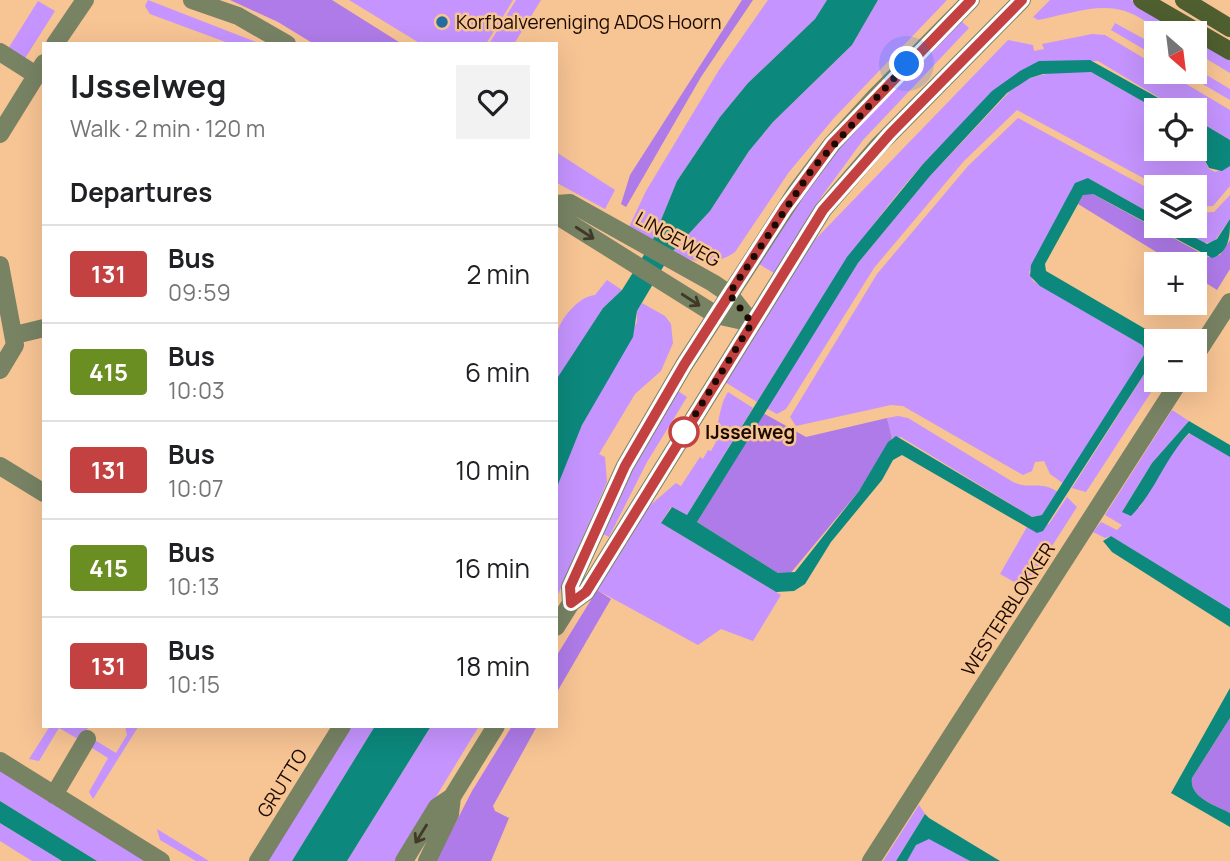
<!DOCTYPE html>
<html lang="en">
<head>
<meta charset="utf-8">
<style>
  body { margin:0; font-family:Manrope,sans-serif; background:#f2f2f2; color:#202124; height:100vh; display:flex; flex-direction:column; font-size:26px; white-space:nowrap }
  * { box-sizing:border-box; margin:0 }
  p { font-size:23px; color:#757577 }
  .icon { flex:none; width:38px; height:38px; fill:none; stroke:currentColor; stroke-width:2; stroke-linecap:round; stroke-linejoin:round }
  .map { position:relative; flex:1; overflow:hidden }
  .panel { position:absolute; left:42px; top:42px; width:516px; height:686px; display:flex; flex-direction:column; background:#fff; border-radius:0px; box-shadow:0 7px 28px #0002 }
  .panel>* { flex:none }
  .badge { padding:0 14px; border-radius:5px; font-size:24px; line-height:46px }
  .needle { width:46px; rotate:152deg }
  .tools { position:absolute; left:1144px; top:21px; display:grid; gap:14px }
  .tools a { display:grid; place-items:center; width:63px; height:63px; border-radius:0px; background:#fff; box-shadow:0 7px 28px #0002; font-size:35px }
  .you { position:absolute; width:35px; height:35px; margin:-18px; border:5px solid #fff; border-radius:50%; background:#1a73e8; box-shadow:0 0 0 10px #1a73e833 }
  .map>.badge { position:absolute; translate:-50% -50%; box-shadow:0 0 0 4px #fff }
  h2 { padding:0 28px; font-size:26px; line-height:63px }
  .round { display:grid; place-items:center; flex:none; width:74px; height:74px; border-radius:0px; background:#f2f2f2 }
  .headline { display:flex; align-items:center; justify-content:space-between; height:119px; padding:0 28px }
  h1 { font-size:33px; font-weight:700; line-height:52px }
  ul { padding:0; list-style:none }
  li { display:flex; align-items:center; gap:21px; height:98px; padding:0 28px; border-top:2px solid #e0e0e0 }
  li div { flex:1 }
  li b { display:block; font-size:26px }
  li em { font-style:normal }
  li .badge { min-width:77px; font-weight:700; text-align:center }
  .map>svg:first-child { display:block }
</style>
</head>
<body>
<div class="map">
<svg width="1230" height="861" viewBox="0 0 1230 861">
  <rect width="100%" height="100%" fill="#f7c494"/>
  <!-- green -->
  <path fill="#c594fe" d="M148,0l113,44h-30l-81,-30 -5,-8z
    M349,0h164l-27,44h-65z
    M516,0h25l-27,44h-25z
    M768,0h59l-12,19 -67,64 -28,34 -43,64 -25,61 -23,-15 17,-36 73,-121z
    M878,0h69l-113,118 -45,54 -54,80c-22,15 -41,11 -63,0l38,-41 39,-60 24,-29 79,-77z
    M1050,0h81l55,33c-35,0 -33,-12 -61,-22 -26,-9 -60,4 -87,9l-5,-3z
    M38,1l17,10 -33,52 -16,-11z
    M960,20l9,8 -106,112 -41,56 -48,77 -17,-10 69,-102z
    M1115,23l42,23v11l-46,-27z
    M1092,34l13,1 52,31v6h9l64,38v30l-35,-21v-9h-15l-82,-49h-59c-39,33 -81,64 -115,102 -66,73 -115,156 -167,239l-32,-20 82,-134 201,-208 25,5 1,6 10,-2 -2,-5z
    M1195,39l35,21v13l-35,-21z
    M1195,68l35,21v11l-48,-28h13z
    M1054,72h37l67,38 -1,39h38v-7l14,27 6,3 15,-6v20l-17,20 -18,1v-20h-35l-143,-77 -53,51 -90,107 -88,141 -9,5 -11,-6 92,-145 72,-87 85,-90 15,-8z
    M1018,118l139,75v24l-69,-39 -59,94 4,9 109,64 4,7 -82,132 -14,-10 -6,-13 -9,1 -3,9 -9,4 -120,-69 -12,-1 -95,21 -6,-9 87,-143 91,-108z
    M556,152l59,38 -10,19 -48,-26z
    M1230,195v24l-16,23 -10,1 -31,-17h22v-13l19,-1z
    M607,280l15,10 -19,18 -46,72c0,-14 -2,-29 0,-44 1,-16 22,-40 38,-41z
    M642,303l23,13 6,8 2,19 -12,28 -26,23 -36,60 6,3 2,25 -50,115 -1,-110 26,-62 55,-103v-11z
    M1157,354l2,26 -73,112 -14,-4z
    M678,391l9,6 -40,65 -38,75 -6,-3 30,-68z
    M728,392l25,16 -66,107 -16,-8 -10,16 120,72 -28,46 -32,-12 -23,16 -101,-55 51,-83 28,-24 5,3 19,-29 3,2 5,-9 3,1 5,-9 -4,-4c9,-15 6,-31 16,-46z
    M1172,410l17,11 -37,42 -30,49 18,-5 30,-53 20,-21 40,24v152l-119,-73 -6,2 -12,-6 8,-10 16,8 5,-5 -17,-10z
    M898,416l10,2 105,64c17,8 27,-2 45,10l-16,23 -10,2 -131,-80 -9,1 -5,-20z
    M1067,497l10,10 -52,81 -25,-14 27,-47 22,-3z
    M50,726h40l-12,13 -19,-11 -20,33 -10,-2z
    M125,726l13,1 -45,72 -4,-7 19,-34 -16,-10 1,-9 23,14 11,-18z
    M350,726h25l-83,135h-25z
    M431,726h48l-82,135h-50z
    M0,771l145,90h-48l-97,-60z
    M919,805l6,9 -29,47h-13z
    M0,823l62,38h-30l-32,-20z
    M157,829l52,32h-13l-36,-21z
    M923,834l47,27h-64z"/>
  <!-- forest -->
  <path fill="#af7be9" d="M230,0h102l70,44h-88l-36,-22z
    M742,0h11l-52,77 -75,130 -5,-3 9,-29z
    M1089,192l119,65 12,-2 10,-15v29l-13,21 -22,-14v-12h-19l-98,-60 5,-9z
    M763,413l43,24 81,-19 5,20 -33,53 -70,84 -11,-2 -81,-51z
    M597,590l14,9 -54,93v-37z
    M1230,718v95c-15,-8 -41,-15 -38,-35z
    M512,726h25l-44,80 2,5 14,7 -18,43h-55l36,-70z"/>
  <!-- water -->
  <path fill="#0c887c" d="M827,0h51l-26,45 -79,77 -24,29 -39,60 -38,41 -35,59 -4,26 -51,88 -25,62 1,-110 45,-69 19,-18 30,-48 25,-61 43,-64 28,-34 67,-64z
    M1090,60l90,50h-22l-67,-38 -48,2 -13,4 -23,15 -77,83 -72,87 -161,259 81,51 17,-1 64,-81 29,-49 8,-6 136,81 10,-2 104,-163 -4,-7 -102,-59 -10,-10 1,-11 44,-82 13,-5 69,39v9h16l34,18 10,-5 13,-20c0,16 0,33 -18,39l-119,-64 -10,1 -38,69 1,7 120,70h-9v13l-114,177 -6,2 -135,-78 -9,5 -11,20 -51,62 -26,42 -11,7 -18,1 -115,-69 11,-16 15,8 160,-258 76,-93 69,-73 28,-20 19,-10z
    M1195,119l35,21v26l-8,5 -13,-3 -14,-26z
    M1189,421l41,24v12l-41,-24c-24,25 -34,59 -58,83l-9,-4 30,-49z
    M1111,536l119,73v18l-118,-75 -9,-11z
    M1230,688v30l-38,60c-3,20 23,27 38,35v14l-59,-34z
    M375,726h56l-84,135h-55z
    M0,801l97,60h-35l-62,-38z
    M925,814l4,4 71,43h-30l-41,-22 -13,6 -9,16h-11z"/>
  <g fill="none" stroke-linecap="round" stroke-linejoin="round">
    <!-- minor -->
    <path stroke="#788364" stroke-width="18" d="M192,0l46,16 49,28
      M55,44l30,-44
      M0,52l36,23
      M0,134l44,-71
      M556,204l14,-1 143,80 16,11 23,29
      M556,212l5,6 155,97 36,8
      M0,265l15,80 -15,25
      M15,335l29,-7
      M1195,356l35,-54
      M0,466l44,27
      M0,761l161,100
      M54,795l33,-56
      M258,861l84,-135
      M871,861l309,-481"/>
    <!-- tertiary -->
    <path stroke="#788364" stroke-width="18" d="M571,603l-1,-16 55,-121 59,-101 112,-173 36,-48 43,-47 96,-97
      M556,627l15,-24 15,-11 237,-382 55,-64 144,-146
      M404,861l33,-54 15,-10 44,-71
      M427,861l23,-47 2,-17"/>
    <!-- secondary -->
    <path stroke="#4f5f2f" stroke-width="18" d="M1142,0l88,51
      M1184,0l46,28"/>
  </g>
  <!-- one-way arrows -->
  <defs><path id="oneway-shaft" d="M-6 0H5M1.5-3L5.5 0L1.5 3" fill="none" stroke-width="1.6" stroke-linecap="round" stroke-linejoin="round" transform="scale(1.75)"/></defs>
  <g stroke="#403a28">
    <use href="#oneway-shaft" transform="translate(585 233) rotate(33)"/>
    <use href="#oneway-shaft" transform="translate(691 300) rotate(33)"/>
    <use href="#oneway-shaft" transform="translate(421 834) rotate(122)"/>
  </g>
  <g fill="none" stroke-linecap="round" stroke-linejoin="round">
    <defs>
      <path id="line" d="M971,0l-139,144 -47,64 -101,157 -59,101 -55,121 1,16 15,-11 237,-382 67,-76 132,-134"/>
    </defs>
    <!-- line casing -->
    <use href="#line" stroke="#fff" stroke-width="16"/>
    <!-- line -->
    <use href="#line" stroke="#c34141" stroke-width="10"/>
    <!-- walk -->
    <path stroke="#1b0a00" stroke-width="7" stroke-dasharray="0 12.6" d="M684,432l-4,7 72,-116 -23,-29 84,-126 94,-104"/>
  </g>
  <!-- markers -->
  <circle fill="#256da1" stroke="#f7c494" stroke-width="2.5" cx="442" cy="22" r="7"/>
  <circle fill="#fff" stroke="#c34141" stroke-width="3.5" cx="684" cy="432" r="14"/>
  <g text-anchor="middle" stroke-width="5" stroke-linejoin="round" paint-order="stroke">
    <!-- poi labels -->
    <g font-size="19" fill="#1b0a00" stroke="#f7c494" text-anchor="start">
      <text x="456" y="29">Korfbalvereniging ADOS Hoorn</text>
    </g>
    <!-- street labels -->
    <g font-size="19" fill="#1b0a00" stroke="#f7c494">
      <text transform="translate(678 239) rotate(29)" y="7">LINGEWEG</text>
      <text transform="translate(1008 609) rotate(-57)" y="7">WESTERBLOKKER</text>
      <text transform="translate(282 783) rotate(-58)" y="7">GRUTTO</text>
    </g>
    <!-- stop labels -->
    <g font-size="19" font-weight="bold" fill="#1b0a00" stroke="#f7c494" text-anchor="start">
      <text x="705" y="439">IJsselweg</text>
    </g>
  </g>
</svg>
<div class="tools">
<a><svg class="needle" viewBox="-14 -14 28 28"><path d="M0-13l5 13h-10z" fill="#e53935"/><path d="M0 13l5-13h-10z" fill="#757577"/></svg></a>
<a><svg class="icon" aria-label="locate" viewBox="0 0 24 24"><circle cx="12" cy="12" r="6"/><path d="M12 2v4M12 18v4M2 12h4M18 12h4"/></svg></a>
<a><svg class="icon" aria-label="layers" viewBox="0 0 24 24"><path d="M12 4l9 5-9 5-9-5zM3 14l9 5 9-5"/></svg></a>
<a>+</a>
<a>−</a>
</div>
<div class="you" style="left:907px;top:64px"></div>
<section class="panel">
<div class="headline"><div><h1>IJsselweg</h1><p>Walk · 2 min · 120 m</p></div><a class="round"><svg class="icon" aria-label="heart" viewBox="0 0 24 24"><path d="M12 20l-8-8c-3-5 5-10 8-4 3-6 11-1 8 4z"/></svg></a></div>
<h2>Departures</h2>
<ul>
<li><span class="badge" style="background:#c34141;color:#fff">131</span><div><b>Bus</b><p>09:59</p></div><em>2 min</em></li>
<li><span class="badge" style="background:#6b8e23;color:#fff">415</span><div><b>Bus</b><p>10:03</p></div><em>6 min</em></li>
<li><span class="badge" style="background:#c34141;color:#fff">131</span><div><b>Bus</b><p>10:07</p></div><em>10 min</em></li>
<li><span class="badge" style="background:#6b8e23;color:#fff">415</span><div><b>Bus</b><p>10:13</p></div><em>16 min</em></li>
<li><span class="badge" style="background:#c34141;color:#fff">131</span><div><b>Bus</b><p>10:15</p></div><em>18 min</em></li>
</ul>
</section>
</div>
</body>
</html>
